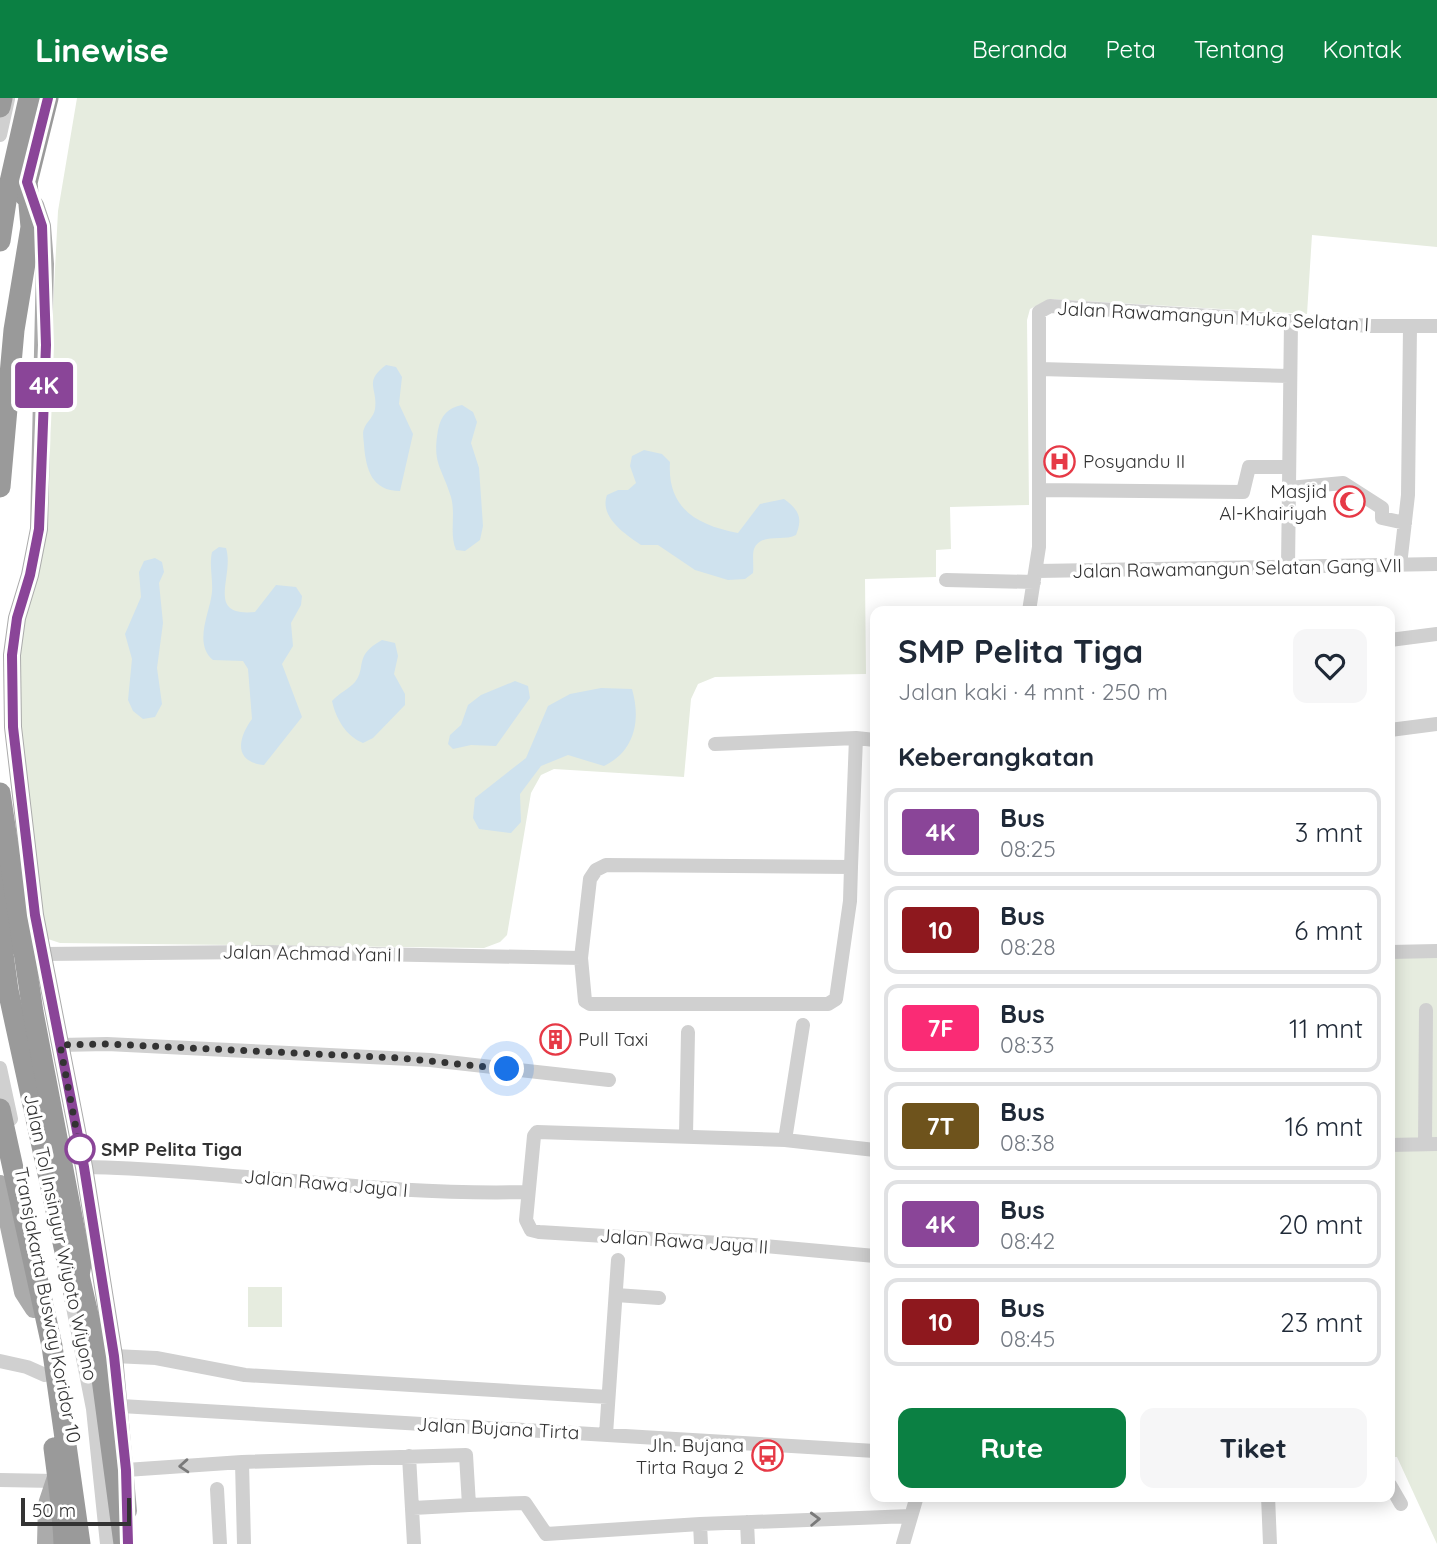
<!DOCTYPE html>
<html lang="id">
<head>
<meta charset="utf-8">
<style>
  body { margin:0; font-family:Quicksand,sans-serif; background:#f6f6f7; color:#1f2937; height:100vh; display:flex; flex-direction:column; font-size:26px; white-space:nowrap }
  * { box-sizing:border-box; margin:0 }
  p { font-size:23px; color:#747a83 }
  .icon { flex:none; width:38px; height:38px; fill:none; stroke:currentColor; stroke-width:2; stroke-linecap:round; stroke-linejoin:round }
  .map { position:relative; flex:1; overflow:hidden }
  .drawer { position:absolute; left:870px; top:508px; width:525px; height:896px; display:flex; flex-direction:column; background:#fff; border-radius:14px; box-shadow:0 4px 18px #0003 }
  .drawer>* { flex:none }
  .badge { padding:0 14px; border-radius:5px; font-size:24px; line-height:46px }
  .scale { position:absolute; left:21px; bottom:18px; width:110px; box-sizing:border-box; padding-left:7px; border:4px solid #333; border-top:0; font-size:19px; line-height:24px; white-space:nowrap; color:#333; -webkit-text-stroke:5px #fff; paint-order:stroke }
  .you { position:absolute; width:35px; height:35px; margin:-18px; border:5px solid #fff; border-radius:50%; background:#1a73e8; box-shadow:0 0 0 10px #1a73e833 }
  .map>.badge { position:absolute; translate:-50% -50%; box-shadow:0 0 0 4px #fff }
  h2 { padding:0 28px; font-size:26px; line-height:63px }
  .round { display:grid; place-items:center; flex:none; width:74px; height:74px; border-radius:14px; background:#f6f6f7 }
  .overview { display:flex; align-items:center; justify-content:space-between; height:119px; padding:0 28px }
  h1 { font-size:33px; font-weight:800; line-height:52px }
  .action { display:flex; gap:14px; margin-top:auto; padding:14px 28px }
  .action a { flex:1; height:80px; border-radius:14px; background:#0b8043; color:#fff; font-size:28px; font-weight:800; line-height:80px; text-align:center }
  .action a+a { background:#f6f6f7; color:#1f2937 }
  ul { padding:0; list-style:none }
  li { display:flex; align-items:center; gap:21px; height:88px; margin:0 14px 10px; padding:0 14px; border:4px solid #e0e1e3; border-radius:14px }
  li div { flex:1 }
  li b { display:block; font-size:26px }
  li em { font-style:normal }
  li .badge { min-width:77px; font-weight:700; text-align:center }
  header { display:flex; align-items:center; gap:42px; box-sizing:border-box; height:98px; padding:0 35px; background:#0b8043; color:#fff }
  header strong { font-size:33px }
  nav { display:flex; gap:38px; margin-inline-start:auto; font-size:24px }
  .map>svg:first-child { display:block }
</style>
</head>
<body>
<header>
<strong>Linewise</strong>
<nav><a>Beranda</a><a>Peta</a><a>Tentang</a><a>Kontak</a></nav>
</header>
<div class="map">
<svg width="1437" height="1446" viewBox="0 0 1437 1446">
  <rect width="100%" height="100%" fill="#fff"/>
  <!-- green -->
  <path fill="#e6ecdf" d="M77,0h1360v149l-125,-12 -5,79 -257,-15 -20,10 -3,11 2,185 -79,2 1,42 -15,1v27l-71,2 1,95 -151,3 -17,7 -7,15 -7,78 -130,-8 -13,6 -10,18 -24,142 -7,7 -16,6 -424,-5 -12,-4 -9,-25 -19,-189 -1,-66 32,-312 7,-136z
    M1390,860h47v586l-40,-87h-7z
    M248,1189h34v40h-34z"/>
  <!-- water -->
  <path fill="#cfe2ee" d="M386,267l10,2 6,10 -3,27 14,30 -13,57c-28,0 -34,-21 -36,-46 0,-4 -2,-12 0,-16 2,-7 10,-12 11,-20 3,-21 -12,-27 11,-44z
    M462,307l11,7 4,10 -6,21 8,25 4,58 -3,14 -15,11 -9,-1c-7,-17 0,-35 -5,-53 -9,-30 -19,-33 -13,-67 3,-15 10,-22 24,-25z
    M644,352l18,4 8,8c-3,46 26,63 68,71l22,-29 24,-5c15,11 19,19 12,36 -12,7 -35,-3 -42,14 -2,6 0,17 -1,24l-8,6 -17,1 -33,-10 -37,-25h-17c-16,-11 -42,-28 -34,-50l11,-5h10l8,-7 -6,-17 2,-10z
    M219,449l7,1c9,28 -22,69 29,64l21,-27 20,2 6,9 -1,9 -10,18 2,23 -11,18 20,53 -38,48c-31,-3 -26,-27 -12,-46l-4,-50 -5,-8 -30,-1c-20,-17 -3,-47 -1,-68 1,-14 -3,-26 0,-40z
    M155,460l7,4 2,10 -5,11 4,40 -6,45 5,36 -7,13 -12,2 -10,-8 -5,-11 4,-41 -7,-25 16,-37 -2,-25 5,-11z
    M382,542l13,3 3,13 -4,18 11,20v11l-32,33 -10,5c-17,-7 -27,-24 -31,-42 7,-8 17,-12 23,-19 12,-15 -2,-26 27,-42z
    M515,583l13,5 2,12 -34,48 -25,-1 -18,4 -5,-5 2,-9 11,-10 7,-20 13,-10z
    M601,590l31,1c9,31 3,62 -28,77l-36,-11 -27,11 -21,28 1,28 -10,11 -32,-4 -6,-11 2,-20 51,-40 22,-52 22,-12z"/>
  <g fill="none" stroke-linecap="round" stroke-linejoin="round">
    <!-- minor -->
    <path stroke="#d0d0d0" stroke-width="14" d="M0,37l8,-36
      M1040,271l249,7
      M1289,390l54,-5 39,25v10l23,5
      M1040,392l203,2 6,-25h40
      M1400,467l8,-70 2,-168
      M1288,470l3,-247
      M1037,473l400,-7
      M946,482l88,2
      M1029,513l10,-64v-235l11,-6 321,20h66
      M1390,542l47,-6
      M1390,632l47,-6
      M715,646l141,-6 19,2
      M1390,854l47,-1
      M42,856l226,-2 313,6 9,-79 6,-9 10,-5 245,2 5,-129
      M581,860l4,43 5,3h238l8,-5 14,-98 1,-34
      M60,947l47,-1 323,16 179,20
      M0,970l11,51
      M686,1037l2,-103
      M785,1042l18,-115
      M1425,1046l1,-134
      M1390,1047l47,-1
      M875,1052l-90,-10 -248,-8 -3,4 -8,84 5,10 8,2 214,13 122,11
      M84,1069c148,3 295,29 443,25
      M70,1194l23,117 14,135
      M616,1197l43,3
      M114,1258l42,2 89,17 363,22
      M0,1263l27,6 18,8
      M121,1308l754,45
      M606,1336l12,-174
      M409,1358l5,88
      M242,1364l2,82
      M126,1372l116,-8 224,-7 3,50 56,-2 21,31 154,-10 211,-8
      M0,1382l55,1
      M1390,1387l11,19
      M217,1391l3,55
      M1268,1398l2,48
      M413,1410l56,-3
      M747,1424l1,22
      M700,1426l1,20
      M903,1446l14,-48"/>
    <!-- major -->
    <path stroke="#ababab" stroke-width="18" d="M35,107l7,21 3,38 -6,265 -9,46 -13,43 -5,37 1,72 22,188 49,252 30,189 14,155
      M0,1086l23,108 11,17
      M46,1446l1,-40 9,-27"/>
    <!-- highway -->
    <path stroke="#9a9a9a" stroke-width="21" d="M0,9l2,-9
      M24,97l24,-97
      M0,389l14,-157 17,-103 -4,-45
      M0,766l13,80
      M0,834l8,58 66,303
      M0,1011l52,237 28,198
      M79,1177l22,96 23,173
      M54,1350c4,32 9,63 10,96"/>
    <!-- highway-bridge -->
    <path stroke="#9a9a9a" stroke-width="21" d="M0,143l7,-46 22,-97
      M0,695l33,219 48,252 -6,35"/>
  </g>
  <!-- one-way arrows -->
  <defs><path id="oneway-chevron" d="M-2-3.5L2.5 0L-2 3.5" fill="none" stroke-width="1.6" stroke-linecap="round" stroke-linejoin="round" transform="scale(1.75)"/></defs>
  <g stroke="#7a7a7a">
    <use href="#oneway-chevron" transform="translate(184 1368) rotate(176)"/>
    <use href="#oneway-chevron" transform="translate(815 1421) rotate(-2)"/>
  </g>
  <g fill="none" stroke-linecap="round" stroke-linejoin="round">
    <defs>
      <path id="line" d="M48,0l-21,84 15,44 4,119 -7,184 -9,46 -13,43 -5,37 1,72 22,188 49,252 30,189 12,114 2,74"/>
    </defs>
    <!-- line casing -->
    <use href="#line" stroke="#fff" stroke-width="16"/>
    <!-- line -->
    <use href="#line" stroke="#8a4598" stroke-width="10"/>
    <!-- walk -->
    <path stroke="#333" stroke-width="7" stroke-dasharray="0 12.6" d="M80,1051l-20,-104 47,-1 293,14 107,11"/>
  </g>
  <!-- icons -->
  <defs>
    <symbol id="hospital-ring" viewBox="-11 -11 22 22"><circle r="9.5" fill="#fff" stroke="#e63946" stroke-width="1.5"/><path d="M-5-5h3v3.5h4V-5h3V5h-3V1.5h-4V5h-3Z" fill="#e63946"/></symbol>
    <symbol id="mosque-ring" viewBox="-11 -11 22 22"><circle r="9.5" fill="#fff" stroke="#e63946" stroke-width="1.5"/><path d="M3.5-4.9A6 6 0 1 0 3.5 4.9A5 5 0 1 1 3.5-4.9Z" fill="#e63946"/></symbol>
    <symbol id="building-ring" viewBox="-11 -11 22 22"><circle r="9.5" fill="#fff" stroke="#e63946" stroke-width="1.5"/><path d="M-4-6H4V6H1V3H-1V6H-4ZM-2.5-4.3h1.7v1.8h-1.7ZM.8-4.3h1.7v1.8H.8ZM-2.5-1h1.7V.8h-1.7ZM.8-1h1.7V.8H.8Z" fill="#e63946"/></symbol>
    <symbol id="bus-ring" viewBox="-11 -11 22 22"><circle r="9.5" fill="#fff" stroke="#e63946" stroke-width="1.5"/><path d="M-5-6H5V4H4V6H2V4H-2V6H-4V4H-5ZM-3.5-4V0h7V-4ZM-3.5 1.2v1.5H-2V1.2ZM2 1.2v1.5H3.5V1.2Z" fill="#e63946"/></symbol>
  </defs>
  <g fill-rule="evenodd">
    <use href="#hospital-ring" x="1042" y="346" width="35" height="35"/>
    <use href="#mosque-ring" x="1332" y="386" width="35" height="35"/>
    <use href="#building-ring" x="538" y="924" width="35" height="35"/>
    <use href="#bus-ring" x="750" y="1340" width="35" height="35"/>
  </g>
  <!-- markers -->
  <circle fill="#fff" stroke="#8a4598" stroke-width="3.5" cx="80" cy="1051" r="14"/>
  <g text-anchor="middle" stroke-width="7" stroke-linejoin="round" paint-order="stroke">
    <!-- street labels -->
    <g font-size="19" fill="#333" stroke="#fff">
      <text transform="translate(1213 218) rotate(3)" y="7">Jalan Rawamangun Muka Selatan I</text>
      <text transform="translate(1237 470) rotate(-1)" y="7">Jalan Rawamangun Selatan Gang VII</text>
      <text transform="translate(312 855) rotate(1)" y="7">Jalan Achmad Yani I</text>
      <text transform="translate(326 1085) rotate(5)" y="7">Jalan Rawa Jaya I</text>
      <text transform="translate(61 1139) rotate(78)" y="7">Jalan Tol Insinyur Wiyoto Wiyono</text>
      <text transform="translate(684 1143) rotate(4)" y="7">Jalan Rawa Jaya II</text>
      <text transform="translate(48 1207) rotate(79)" y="7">Transjakarta Busway Koridor 10</text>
      <text transform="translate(498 1330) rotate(3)" y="7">Jalan Bujana Tirta</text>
    </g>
    <!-- poi labels -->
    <g font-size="19" fill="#333" stroke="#fff" text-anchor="start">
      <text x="1083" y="370">Posyandu II</text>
      <text x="1327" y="400" text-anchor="end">Masjid<tspan x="1327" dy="22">Al-Khairiyah</tspan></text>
      <text x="578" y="948">Pull Taxi</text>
      <text x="744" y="1354" text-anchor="end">Jln. Bujana<tspan x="744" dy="22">Tirta Raya 2</tspan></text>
    </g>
    <!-- stop labels -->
    <g font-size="19" font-weight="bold" fill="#333" stroke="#fff" text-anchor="start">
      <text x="101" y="1058">SMP Pelita Tiga</text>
    </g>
  </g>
</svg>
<div class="scale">50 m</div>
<div class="you" style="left:507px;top:971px"></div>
<b class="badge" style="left:44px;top:287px;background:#8a4598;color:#fff">4K</b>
<section class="drawer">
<div class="overview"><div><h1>SMP Pelita Tiga</h1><p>Jalan kaki · 4 mnt · 250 m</p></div><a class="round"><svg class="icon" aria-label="heart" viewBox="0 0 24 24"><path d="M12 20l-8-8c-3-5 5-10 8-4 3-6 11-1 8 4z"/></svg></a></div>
<h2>Keberangkatan</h2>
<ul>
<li><span class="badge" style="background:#8a4598;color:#fff">4K</span><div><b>Bus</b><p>08:25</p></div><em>3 mnt</em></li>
<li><span class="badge" style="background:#8e181e;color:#fff">10</span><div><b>Bus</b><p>08:28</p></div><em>6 mnt</em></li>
<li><span class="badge" style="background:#fa2b75;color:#fff">7F</span><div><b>Bus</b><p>08:33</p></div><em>11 mnt</em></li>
<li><span class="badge" style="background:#6e531c;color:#fff">7T</span><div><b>Bus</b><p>08:38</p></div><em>16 mnt</em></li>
<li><span class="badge" style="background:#8a4598;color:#fff">4K</span><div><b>Bus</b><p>08:42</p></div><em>20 mnt</em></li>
<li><span class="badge" style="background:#8e181e;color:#fff">10</span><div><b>Bus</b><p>08:45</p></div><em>23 mnt</em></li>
</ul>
<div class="action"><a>Rute</a><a>Tiket</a></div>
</section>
</div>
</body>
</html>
